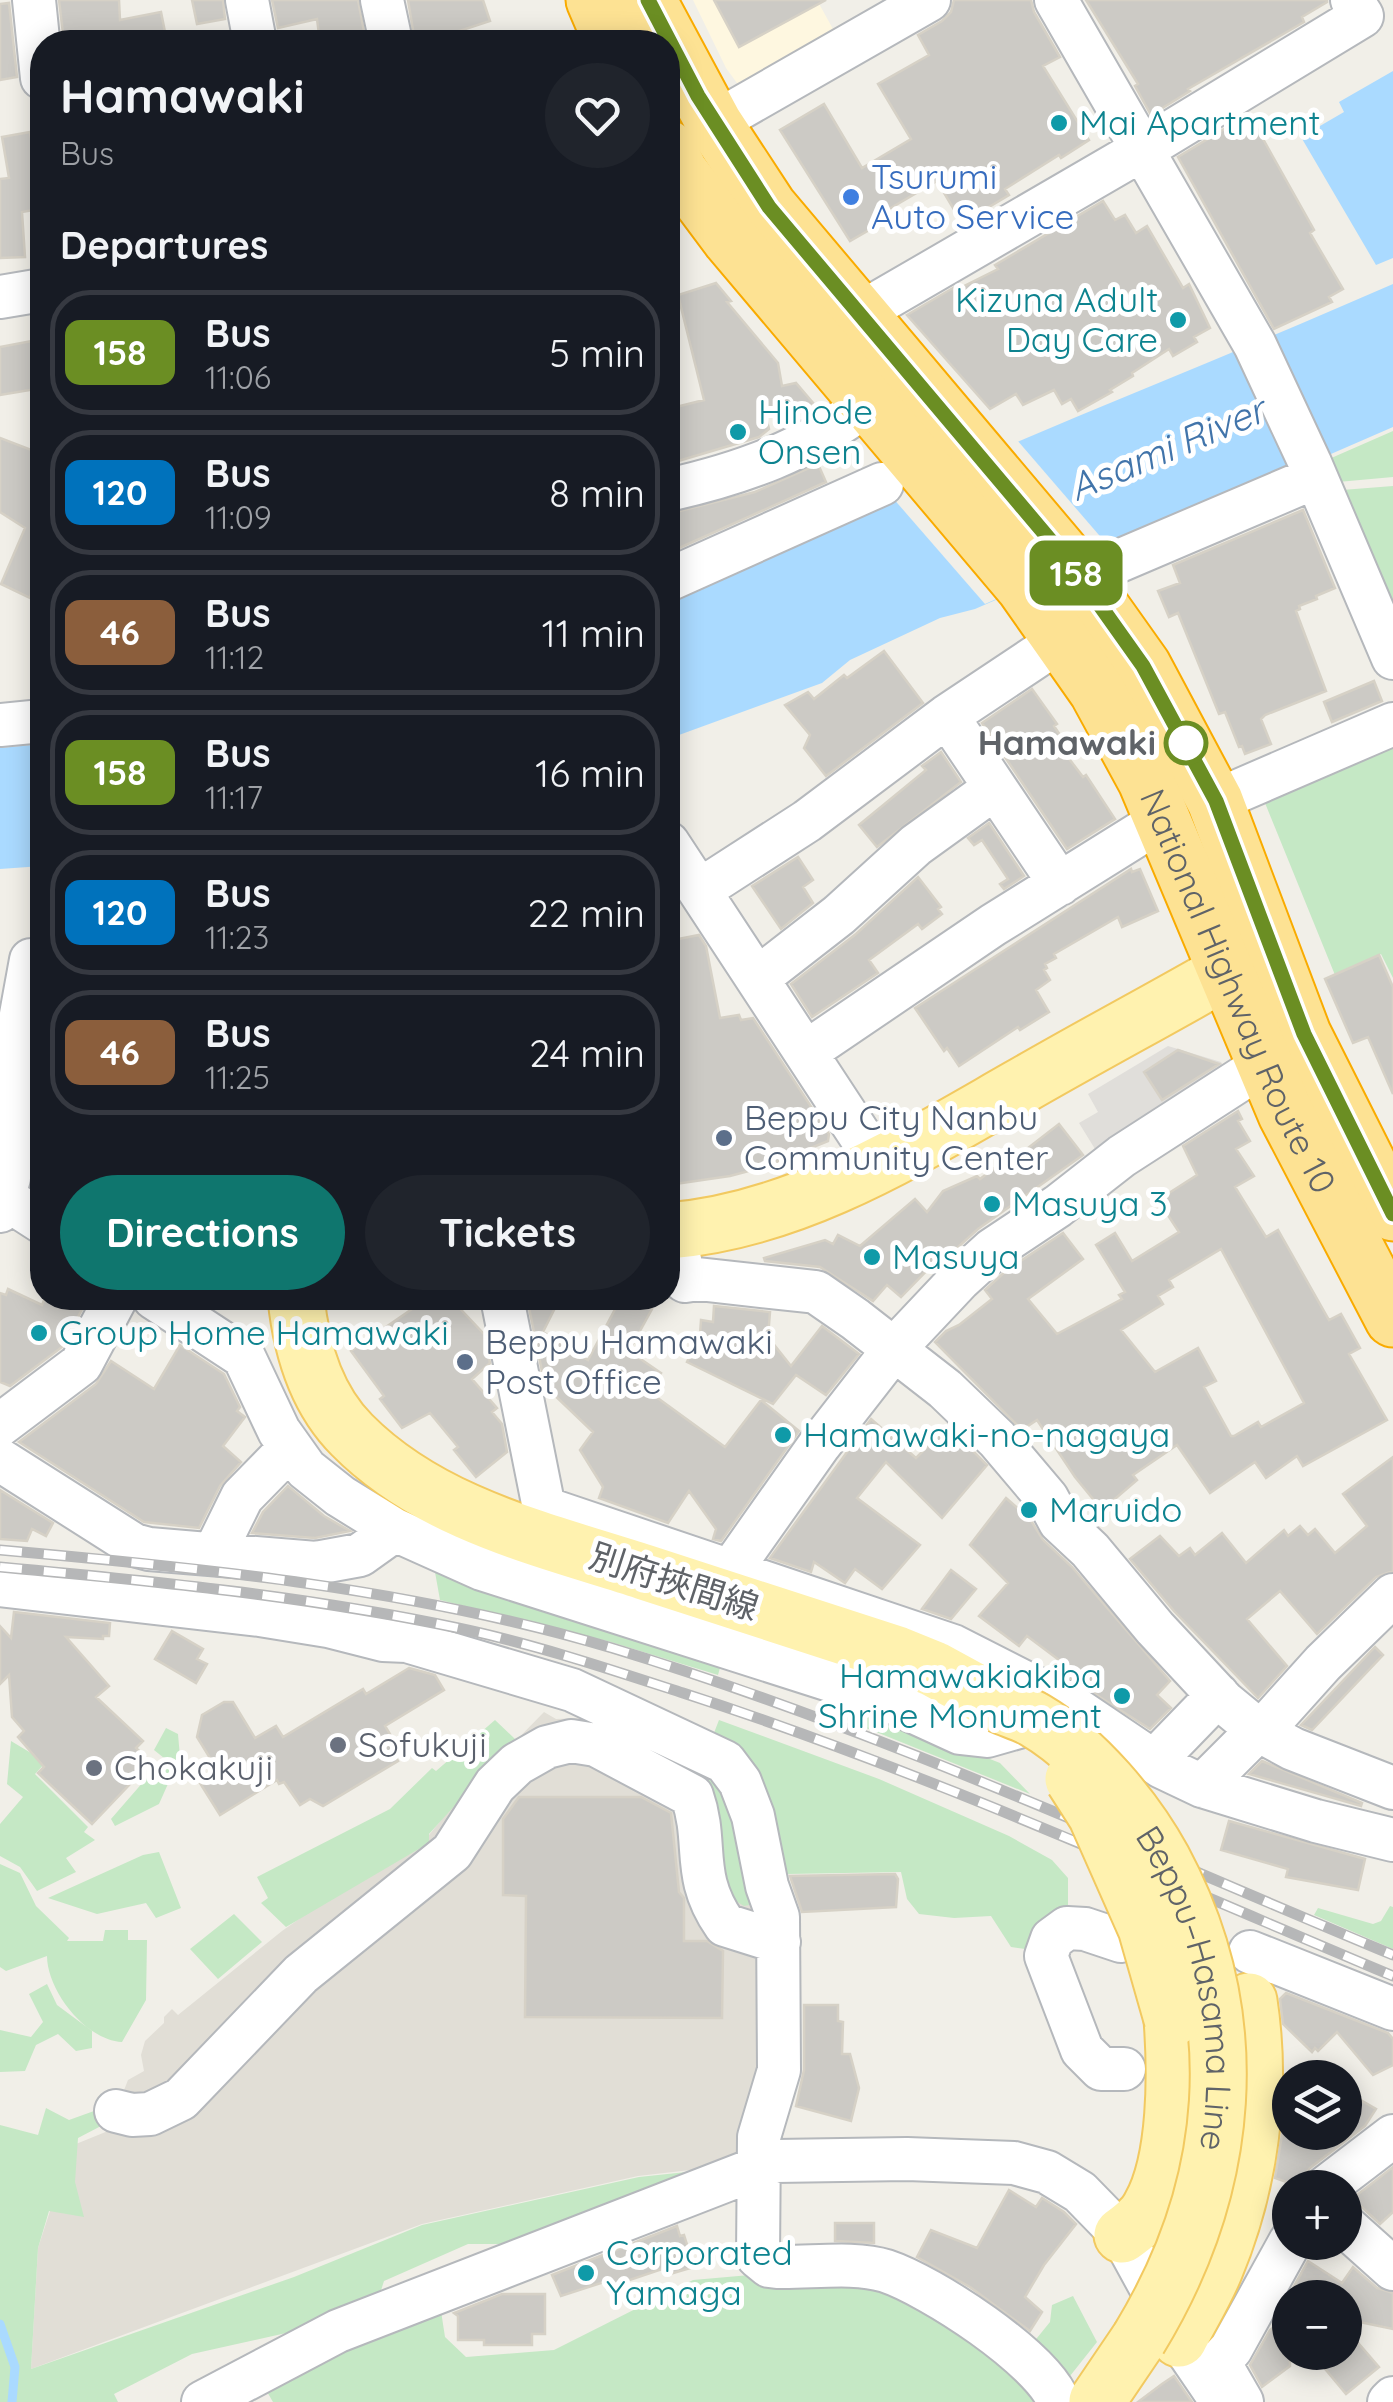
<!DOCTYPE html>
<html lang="en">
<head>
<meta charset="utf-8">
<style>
  body { margin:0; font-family:Quicksand,"Noto Sans JP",sans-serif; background:#20242c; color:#f1f3f6; height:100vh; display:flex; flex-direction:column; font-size:38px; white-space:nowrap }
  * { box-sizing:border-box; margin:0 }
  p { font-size:32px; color:#9ea1a6 }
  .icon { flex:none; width:55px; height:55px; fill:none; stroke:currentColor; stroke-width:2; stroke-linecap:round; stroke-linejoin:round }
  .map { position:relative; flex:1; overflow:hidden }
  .sheet { position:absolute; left:30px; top:30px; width:650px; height:1280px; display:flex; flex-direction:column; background:#171b24; border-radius:40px; box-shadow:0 5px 25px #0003 }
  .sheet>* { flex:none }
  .badge { padding:0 20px; border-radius:15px; font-size:35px; line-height:65px }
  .buttons { position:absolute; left:1272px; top:2060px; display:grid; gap:20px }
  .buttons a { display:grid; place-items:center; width:90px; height:90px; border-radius:50%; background:#171b24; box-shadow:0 5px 25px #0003; font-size:50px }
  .map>.badge { position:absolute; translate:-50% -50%; box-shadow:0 0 0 5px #fff }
  h2 { padding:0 30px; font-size:38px; line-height:90px }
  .round { display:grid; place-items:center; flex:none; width:105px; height:105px; border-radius:52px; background:#20242c }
  .summary { display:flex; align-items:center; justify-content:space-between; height:170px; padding:0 30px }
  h1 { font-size:48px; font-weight:800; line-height:75px }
  .cta { display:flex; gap:20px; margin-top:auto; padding:20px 30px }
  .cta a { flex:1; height:115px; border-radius:60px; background:#0f766e; color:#fff; font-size:40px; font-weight:800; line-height:115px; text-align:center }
  .cta a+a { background:#20242c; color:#f1f3f6 }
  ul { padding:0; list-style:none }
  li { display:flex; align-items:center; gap:30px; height:125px; margin:0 20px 15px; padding:0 10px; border:5px solid #363941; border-radius:40px }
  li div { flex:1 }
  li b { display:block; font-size:38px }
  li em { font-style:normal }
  li .badge { min-width:110px; font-weight:700; text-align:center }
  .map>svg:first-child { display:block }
</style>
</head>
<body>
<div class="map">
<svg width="1393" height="2402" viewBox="0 0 1393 2402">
  <rect width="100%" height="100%" fill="#f1efe8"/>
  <!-- commercial -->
  <path fill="#fef7e0" d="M693,0h124l22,40 -94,54 -19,-26z"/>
  <!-- industrial -->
  <path fill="#e0deda" d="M1168,1046l53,16 8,17 -126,83 -24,-39 19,-11 -10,-18z"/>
  <!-- education -->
  <path fill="#e1ded6" d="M544,1712l12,7 26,-1 103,33 64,71 21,246 -27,96 -105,12 -216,48 -391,145 7,-121 33,-102 37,-15 20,-51 16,-9 -3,-16 4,-14 19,-18v-6l8,-8 6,6 104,-84 37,-26 110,-62v-8l27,-33z"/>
  <!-- green -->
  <path fill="#c5e8c5" d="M1393,431v46l-55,5 -9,-23z
    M1393,486v122l-51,-118z
    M1393,743v235l-12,-24 -46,21 -72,-177z
    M433,1561l290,96 -5,18 -107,-33 -171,-42z
    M836,1698l164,65 30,31 -201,-81z
    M495,1720l20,19 -86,95v9l-143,84 -25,-24 7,-5 -11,-21 133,-68 42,-41 4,3z
    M719,1720l160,59 130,57 43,24 16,18v42l-28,31 -29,-4 -20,-31 -37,2 -35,-4 -12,-15 -6,-27 -114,2 -9,20 -66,-156z
    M166,1728l12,6 2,23 -21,47 -44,22 -4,-7 53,-61 -10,-8z
    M11,1741l20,12 18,-10 6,9 -20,22 53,53 -4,5 11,8 -29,18 10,14 -39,19 -17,-24 -20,-11v-32l23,-27 -16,-13z
    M719,1767l46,135 -21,4 -27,-16 -4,-69 4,-20 -14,-29z
    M159,1852l22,56 -25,10 -10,-15 -49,11 -49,-16 95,-43z
    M0,1864l20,9 16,33 33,32 -2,3h36l2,-11h23v10h19l-1,60 -24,42c-37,-2 -75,-52 -75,-86l-41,15 -6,-4z
    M1390,1906l3,1v42l-79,-34 4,-7 55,16 8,-3z
    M234,1914l28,28 -44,37 -28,-30z
    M47,1984l10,21 35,26v17l-16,3 -18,-17 -22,11 -11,26 -25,1v-42l31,7 12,-15 -14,-28z
    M46,2108l23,12 25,-9 7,15 -23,12 -3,44 9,35 -35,-6 -11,37 -7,121 263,-92 128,-52 217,-48 95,-10 -197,77h-69l-84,37 -8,25 -72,23 -112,25 -78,40 4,8h-118v-277l38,10z
    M750,2275l151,12 149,115h-777l-7,-12 173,-92 6,39 21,20 88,-7 139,-70z
    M1073,2296l24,46 -27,34 -42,-27 22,-27 2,-17z"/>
  <!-- water -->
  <path fill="#aadaff" d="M1393,71v187l-17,7 -75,-128 43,-25 -5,-10z
    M1393,284v143l-418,182 -35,9 -90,42 -28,23 -154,56v-138l215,-94 9,-10c165,-75 335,-140 501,-213z
    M42,744v122l-42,3v-121z"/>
  <!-- pier -->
  <path fill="#f1efe8" d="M1017,440l94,109 -126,55 -93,-107z"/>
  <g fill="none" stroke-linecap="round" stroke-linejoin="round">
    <!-- stream -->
    <path stroke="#aadaff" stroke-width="9" d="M0,2324l15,43 -3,35"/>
  </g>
  <!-- building -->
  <path fill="#cccac5" stroke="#d6d1c6" stroke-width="2.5" fill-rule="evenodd" d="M59,0h60l1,20 41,-8 6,30h-103z
    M192,0h31l2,19 -28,5z
    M272,0h86l8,42h-46l-3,-23 -39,9z
    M408,0h75l7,21 -64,21h-11z
    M714,0h112l-87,47z
    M954,0h77l3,12 26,45 -17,9 46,74 -28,18 -2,-3 -54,34 4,6 -47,28 -25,-42 -58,34 4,7 -33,19 -70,-111 44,-26 38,64 49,-29 -33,-55 51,-29 -11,-20 24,-14 9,-9z
    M1086,0h241v2l-25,15 2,5 -116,67 2,2 -39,24 -16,-29 3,-2z
    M9,3l8,74 -17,3v-76z
    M1249,114l65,116 -4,3 33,56 -14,8 3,5 -58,27 -96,-172z
    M30,132l12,71 -4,1 1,5 -17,3 3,45 -25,1v-79l9,-1 -7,-41z
    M1103,201l12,19 10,-5 11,18 11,-7 36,62 6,-4 21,44 -16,9 3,5 -24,14 -4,-7 -37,24 1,3 -23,14 2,2 -34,19 -7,-12 -9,5 -8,-14 -31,15 -7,-11 -26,15 -83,-94 46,-27 1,3 44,-22 -3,-4z
    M716,283l15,18 -4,1 51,61 4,23 14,-3 18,21 -48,13 3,12 -10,8 -91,27v-55l36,-9 -26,-105z
    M32,341l3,12 7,-2v37l-42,7v-48z
    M0,438l42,16v145l-11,-5 -1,4 -29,-14 24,-56 -25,-16z
    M818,464l8,18 -158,71v-39l87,-22z
    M1303,510l32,78 -19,8 1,3 -18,7 1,3 -4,2 30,80 -61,24 -4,4 10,25 -26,10 -3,-8 -3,1 -14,-35 -6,2 -41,-101 -9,4 -11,-26 22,-8 -7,-18z
    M884,651l39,52 -97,73 -22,-28 6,-13 -25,-30 23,-13 6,7 30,-24 3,3z
    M1374,681l8,20 -50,21 -8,-20z
    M1032,689l25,35 -3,2 6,9 -6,4 29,38 3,-2 29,44 -48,30 -85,-126z
    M941,752l20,30 -84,65 -18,-22 67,-55 -4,-4z
    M989,823l35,53 -20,13 -4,-5 8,-5 -26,-39 -8,5 -6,-7z
    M798,857l15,23 -10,7 10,16 -32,26 -29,-43z
    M1131,869l1,3 8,-3 18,42 -36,16 -4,-10 -64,37 2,4 -11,6 2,4 -3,2 6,10 -14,10 13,22 -29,18 -2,-3 -59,39 -12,-18 -3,3 -29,-43z
    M918,877l23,30 -3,2 4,5 -20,15 -4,-5 -49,36 9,13 -66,44 -21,-33 65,-50z
    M699,935l7,11 14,72 19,-3 2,5 12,-2 76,116 -1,7 -64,26 -34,9 -62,9v-244z
    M1379,955l14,32v107l-25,-57 -15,6 -28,-64z
    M1178,1050l41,14 -57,36 -18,-28z
    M1238,1111l4,8 -4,2 12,20 -14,8 18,27 -19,11 31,50 12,-7 51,90 12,-6 19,34 -11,6 38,66 -84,46 -6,-10 -31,22 -11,-16 -45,31 -33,-48 -44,30 4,5 -35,30 -27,-33 -38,-57 -15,10 -87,-88 11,-11 13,-6 33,-26 -7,-9 22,-20 56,-37 20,26 -55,40 29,35 65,-35 -3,-4 6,-3 -29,-47 19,-12 17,28 47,-29 -21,-32 39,-25 -14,-29zM1221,1249l83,154 -43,24 -3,-5 -24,14h-3l-27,-49 12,-6 -18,-33 -43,24 -34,-42 42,-26 -5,-8 15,-9 -4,-7z
    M1059,1124l24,31 -105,74 -32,29 -3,-4 -42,43 -14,-12 -14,16 -53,-34 -55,-6 -1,-3 61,-18 8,4 5,-9 22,11 55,-47 12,13 16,-21 34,-15 3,3 37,-28 2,4z
    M8,1289l34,16 3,-7h43l-26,49 -52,39 -10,-4v-89l6,2z
    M428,1298h22l34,36 6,29 -18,16 25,29 -5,4 10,12 5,28 -31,25 -22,-27 4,-3 -28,-34 -28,15 -22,-29 4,-3 -33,-45z
    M527,1298h33l-17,34 45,28 33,-62h9l22,11 -23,42 32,22 -13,18 77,56 36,-47 38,31 -78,110 -8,-2 3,-10 -27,-38 -21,32 -69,-25 4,-11 -23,-37 13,-18 -48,-46z
    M714,1306l56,6 -2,25 23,29 31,-40 37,28 -33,41 -30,-20 -23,29 -86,-42 13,-27 1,-15 12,2z
    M180,1345l44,29 16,33 -3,4 8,6 -22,29 18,16 -21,24 -21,42 -55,-6 -125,-80 77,-58 15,-23 43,28z
    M871,1419l45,39 32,-32 39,39 -45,53 -56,-56 -29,36 63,47 -38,44 -27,-20 -10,14 -31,-21 -3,10 -41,-14z
    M1393,1457v114l-17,6 -59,57 -37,-43 -33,28 40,47 -29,32 -84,-87 -44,-52 30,-23 19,20 11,-8 5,7 27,-22 24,30 38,-33 4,6 12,-10 8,9 7,-6 20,24 32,-27 -24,-32z
    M288,1486l36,30 26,15 -35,7 -63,-5 11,-21z
    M0,1490l53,33 -7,13 -14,-7 -5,12 -27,-2z
    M1006,1498l24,21 13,21 29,27 98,114 -13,14 14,13 -21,21 -88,-56 5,-7 -40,-30 -8,10 -40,-30 29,-33 -38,-38z
    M951,1570l25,19 -25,30 -29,-10z
    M14,1612l96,11 -1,13h-6v3l-37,-2 43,49 -13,11 47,44 -7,7 15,14 -59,62 -54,-51 6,-6 -26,-30 6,-6 -12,-14 -3,-42 -9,9v-58l11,12z
    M172,1631l31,18 -6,10 10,5 -11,19 -41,-24z
    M1375,1647l8,8 -71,75 -11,-5z
    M409,1668l26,7 9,15 -59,36 14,23 -6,4 5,8 -75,45 -13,-7 -10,6 -16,-23 -5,2 -2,-4 -57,35 -20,-32 18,-12 -21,-34 5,-22 22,-13h9l22,36 21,-12 7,11 80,-48 3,5z
    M1262,1761l100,42 -1,3 -112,-32z
    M519,1797h122l30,16 8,79 5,6v43h23l16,10 -1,67 -197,-1 1,-121 -23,-1v-76z
    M1229,1821l136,38 -7,31 -72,-13 2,-8 -67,-19z
    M895,1874l3,5 -2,28 -94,5 -12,-36z
    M1286,1993l102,40 5,6v26l-20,10 -36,-43 -19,19 -3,-3 -3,4 -29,-28 -3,-25z
    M804,2005h34v16l5,1 -1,32h8l9,34 -8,33 -55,-15 8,-36z
    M1345,2091l31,18 -11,17 -55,42 -8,10 -1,10h-10l1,-4 -17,-6 10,-62 5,4v12h55z
    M1393,2167v45l-13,12 -18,-17 -14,-5z
    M1009,2190l27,17 6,-9 22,14 12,12 -32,41 -19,32 17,15 -12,19 -60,-44 -53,-30 14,-27 46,18z
    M835,2223h39v20l-39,-2z
    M677,2226l3,10 4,-1 10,32 -27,8 -2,-7 -59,20 -2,-6 -43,14 -9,-21z
    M1308,2261l34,22 11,-16 24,21 16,5v36l-48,-10v-21h-37l-15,-10z
    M502,2294h43v40h-13v11h-48v-5h-26v-24l-4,-3z
    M1290,2315v51l-28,21 -12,-22 20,-35z
    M1347,2330l32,37 -33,27 -35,-42h34z
    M1174,2376l18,26h-54l24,-18z"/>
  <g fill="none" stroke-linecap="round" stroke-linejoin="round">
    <defs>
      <path id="minor" d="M34,0l8,78
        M247,0l8,42
        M382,0l9,42
        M1056,0l199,345 55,118 83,195
        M714,123l215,-123
        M0,297l42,-7
        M857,315l286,-166 219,-133 -10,-16
        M668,490c72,-16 140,-40 199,-86
        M1079,578l237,-101
        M668,580l214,-96
        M947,716l113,168
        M0,725l42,-4
        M1215,801l178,-77
        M668,843l212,323
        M700,890l107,-69 140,-105 114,-76
        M758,978l81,-63 77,-70 79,-57
        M806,1052l187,-127 170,-106
        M0,1195l42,27
        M0,1211l9,-33 1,-103 21,-115
        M673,1231l12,50 13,-2 118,13 39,27 90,70 52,50 50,59 13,24 30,28 65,78 69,74 34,28 35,19 100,39
        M154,1298l90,59 35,74 27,38 34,27 55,34 87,39 395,126 83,38 27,3 63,-18
        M502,1298l42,210 409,138 120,61 89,60 40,19 114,35 77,19
        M0,1425l81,-61 35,-66
        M0,1460l134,85 15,4 167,14 44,-8 35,-25
        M214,1554l28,-57 47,-48
        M735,1571l3,-11 82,-116 74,-95 65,-69 33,-30 66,-44 64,-50 141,-91
        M0,1585l260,30 68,11 55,14 24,1 165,49 153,72 15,20 13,34 14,70 11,31 1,153 -20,67 -1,120 11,9 8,1c34,1 77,-6 109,4 45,15 156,87 173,131
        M1261,1732l62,-69 70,-68
        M1154,1761l64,-66
        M1202,1786l56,-56
        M1121,1941l-36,-12 -18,-1 -15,11 -6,17 36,94 19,19h23
        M1250,1952l143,57
        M116,2111l16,4 18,-1 31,-15 120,-125 151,-122 43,-67 22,-21 30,-17 24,-6 25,4 96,51c17,48 -2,79 33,129l54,17
        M1325,2188l68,-52
        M1345,2226l48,43
        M203,2402l135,-71 438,-170 131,-2 107,4 33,9 33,20 42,43 57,104 43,63
        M1242,2402l-23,-40 12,-13 59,-107
        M1389,2402l4,-4"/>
      <path id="major" d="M668,1231c128,-10 241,-81 350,-143 69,-40 139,-77 207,-116l44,-18
        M296,1298c5,49 20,101 56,137 78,79 190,104 292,137 85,27 169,55 253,82l37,15 66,36
        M1122,2235c11,-8 22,-16 28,-28 27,-47 26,-135 22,-188
        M1179,2339c12,-23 26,-46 36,-70 35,-84 48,-177 34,-268
        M1097,2401l42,-62"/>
      <g id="highway">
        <path d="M594,0l18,42"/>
        <path d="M648,0l66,123 55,84 303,359 71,100 72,135 88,233 90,179"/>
        <path id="s1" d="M668,148l12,24 50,67 294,348 73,104 49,90 140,333 107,205"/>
      </g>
    </defs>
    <!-- minor casing -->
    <use href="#minor" stroke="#b5b8bc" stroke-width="46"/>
    <!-- major casing -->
    <use href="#major" stroke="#f2c960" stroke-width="59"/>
    <!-- highway casing -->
    <use href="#highway" stroke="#f9ab00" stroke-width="59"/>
    <!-- minor -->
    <use href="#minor" stroke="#fff" stroke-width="42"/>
    <!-- major -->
    <use href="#major" stroke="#fff2af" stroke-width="55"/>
    <!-- highway -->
    <use href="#highway" stroke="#fde293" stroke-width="55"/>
    <defs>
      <path id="rail" d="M0,1550c204,18 414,39 612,98 267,81 523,200 781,307
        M0,1567c153,14 307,29 458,61 76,16 151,41 225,65 242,78 475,185 710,283"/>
    </defs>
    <!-- rail casing -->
    <use href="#rail" stroke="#b6b7b8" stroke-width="11"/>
    <!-- rail -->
    <use href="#rail" stroke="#fff" stroke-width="8" stroke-dasharray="22" stroke-linecap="butt"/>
    <defs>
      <g id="major-bridge">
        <path id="s2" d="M1000,1705c11,5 25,9 35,15 51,30 100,89 128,140 85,158 68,328 -24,479"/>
        <path d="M1073,1779l23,36 50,113 26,91"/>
      </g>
    </defs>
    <!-- major-bridge casing -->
    <use href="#major-bridge" stroke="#f2c960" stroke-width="59" stroke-linecap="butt"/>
    <!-- major-bridge -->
    <use href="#major-bridge" stroke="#fff2af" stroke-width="55"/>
  </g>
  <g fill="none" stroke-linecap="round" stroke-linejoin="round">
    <defs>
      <path id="line" d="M648,0l50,96 71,111 303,359 71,100 73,135 88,233 89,180"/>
    </defs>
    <!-- line casing -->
    <use href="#line" stroke="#fff" stroke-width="22"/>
    <!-- line -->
    <use href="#line" stroke="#6b8e23" stroke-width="15"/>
  </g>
  <!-- markers -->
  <g fill="#0f9aa8" stroke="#fff" stroke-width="4">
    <circle cx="1059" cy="123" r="10"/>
    <circle cx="1178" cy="320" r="10"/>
    <circle cx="738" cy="432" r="10"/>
    <circle cx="992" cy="1204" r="10"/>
    <circle cx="872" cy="1257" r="10"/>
    <circle cx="39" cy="1333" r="10"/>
    <circle cx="783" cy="1435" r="10"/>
    <circle cx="1029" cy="1510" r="10"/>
    <circle cx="1122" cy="1696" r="10"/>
    <circle cx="586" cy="2273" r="10"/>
  </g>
  <circle fill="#3f7fe0" stroke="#fff" stroke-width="4" cx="851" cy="197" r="10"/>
  <circle fill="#fff" stroke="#6b8e23" stroke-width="5" cx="1186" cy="743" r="20"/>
  <g fill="#5c6f8a" stroke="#fff" stroke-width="4">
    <circle cx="724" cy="1138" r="10"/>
    <circle cx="465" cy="1362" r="10"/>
  </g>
  <g fill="#6b7280" stroke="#fff" stroke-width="4">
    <circle cx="338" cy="1745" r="10"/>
    <circle cx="94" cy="1768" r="10"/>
  </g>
  <g text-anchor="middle" stroke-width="10" stroke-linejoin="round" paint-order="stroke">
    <!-- culture labels -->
    <g font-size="35" fill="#0d838f" stroke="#fff" text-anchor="start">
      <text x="1079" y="135">Mai Apartment</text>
      <text x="1158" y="312" text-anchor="end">Kizuna Adult<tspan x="1158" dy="40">Day Care</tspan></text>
      <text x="758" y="424">Hinode<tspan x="758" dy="40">Onsen</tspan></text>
      <text x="1012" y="1216">Masuya 3</text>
      <text x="892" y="1269">Masuya</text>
      <text x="59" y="1345">Group Home Hamawaki</text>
      <text x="803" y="1447">Hamawaki-no-nagaya</text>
      <text x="1049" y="1522">Maruido</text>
      <text x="1102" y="1688" text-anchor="end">Hamawakiakiba<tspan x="1102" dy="40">Shrine Monument</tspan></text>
      <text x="606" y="2265">Corporated<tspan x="606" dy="40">Yamaga</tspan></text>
    </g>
    <!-- shop labels -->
    <g font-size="35" fill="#366cbe" stroke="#fff" text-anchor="start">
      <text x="871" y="189">Tsurumi<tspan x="871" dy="40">Auto Service</tspan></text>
    </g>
    <!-- stop labels -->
    <g font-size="35" font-weight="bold" fill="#5f6368" stroke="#fff" text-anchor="end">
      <text x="1156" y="755">Hamawaki</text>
    </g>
    <!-- street labels -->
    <g font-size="35" fill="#5f6368" stroke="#fff">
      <text dy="12" stroke="none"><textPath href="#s1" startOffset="1025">National Highway Route 10</textPath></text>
      <text transform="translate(674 1582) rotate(18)" y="12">別府挾間線</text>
      <text dy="12" stroke="none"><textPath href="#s2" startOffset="362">Beppu–Hasama Line</textPath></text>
    </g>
    <!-- service labels -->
    <g font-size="35" fill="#4e5e75" stroke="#fff" text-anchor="start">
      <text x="744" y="1130">Beppu City Nanbu<tspan x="744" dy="40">Community Center</tspan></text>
      <text x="485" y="1354">Beppu Hamawaki<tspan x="485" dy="40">Post Office</tspan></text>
    </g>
    <!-- worship labels -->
    <g font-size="35" fill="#5b616d" stroke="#fff" text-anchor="start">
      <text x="358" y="1757">Sofukuji</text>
      <text x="114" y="1780">Chokakuji</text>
    </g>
    <!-- water labels -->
    <g font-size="38" font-style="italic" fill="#4174aa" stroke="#fff">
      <text transform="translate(1167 449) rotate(-23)" y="13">Asami River</text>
    </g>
  </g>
</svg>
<div class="buttons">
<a><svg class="icon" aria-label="layers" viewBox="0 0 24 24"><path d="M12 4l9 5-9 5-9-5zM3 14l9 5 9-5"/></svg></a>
<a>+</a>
<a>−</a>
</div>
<b class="badge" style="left:1076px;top:573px;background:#6b8e23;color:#fff">158</b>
<section class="sheet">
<div class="summary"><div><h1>Hamawaki</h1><p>Bus</p></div><a class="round"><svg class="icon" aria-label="heart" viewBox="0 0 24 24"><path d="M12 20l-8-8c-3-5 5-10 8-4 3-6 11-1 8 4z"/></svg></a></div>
<h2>Departures</h2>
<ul>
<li><span class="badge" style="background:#6b8e23;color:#fff">158</span><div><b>Bus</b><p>11:06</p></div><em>5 min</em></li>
<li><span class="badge" style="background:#0072bc;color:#fff">120</span><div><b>Bus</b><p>11:09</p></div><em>8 min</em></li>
<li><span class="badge" style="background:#8b5e3c;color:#fff">46</span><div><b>Bus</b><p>11:12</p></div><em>11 min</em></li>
<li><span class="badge" style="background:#6b8e23;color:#fff">158</span><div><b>Bus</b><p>11:17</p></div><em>16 min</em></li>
<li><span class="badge" style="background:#0072bc;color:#fff">120</span><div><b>Bus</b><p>11:23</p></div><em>22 min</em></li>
<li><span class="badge" style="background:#8b5e3c;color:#fff">46</span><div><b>Bus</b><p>11:25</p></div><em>24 min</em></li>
</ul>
<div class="cta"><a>Directions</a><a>Tickets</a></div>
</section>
</div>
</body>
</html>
